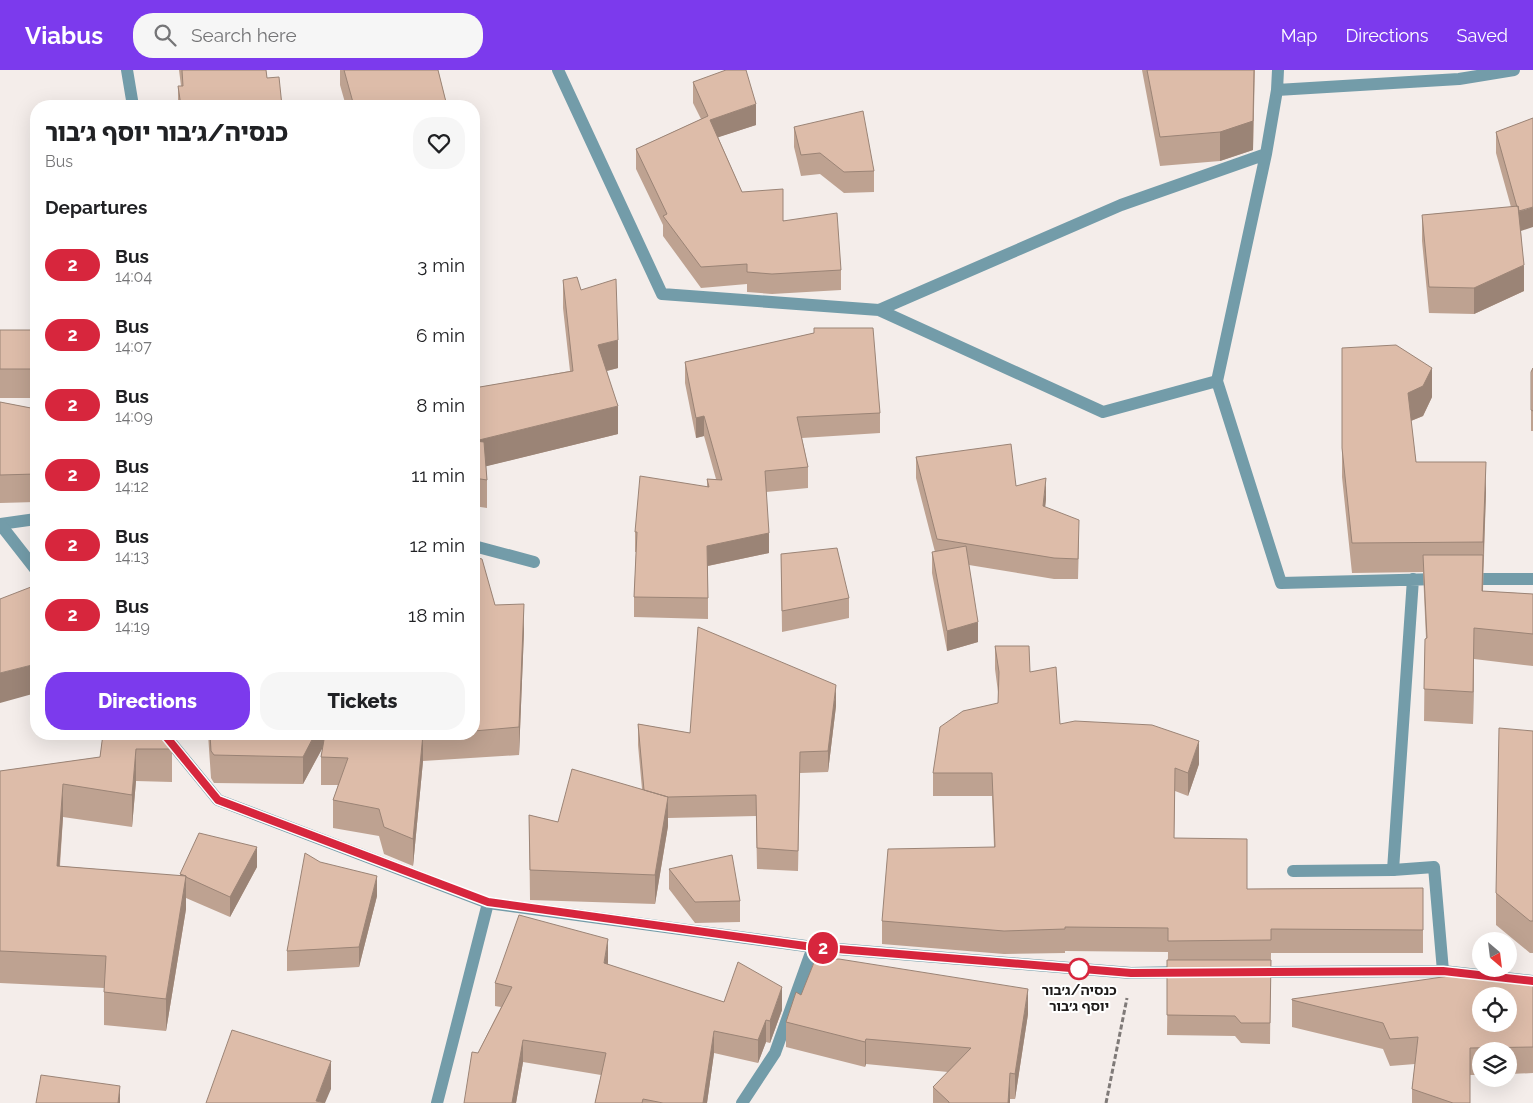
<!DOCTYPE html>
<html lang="en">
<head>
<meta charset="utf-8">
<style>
  body { margin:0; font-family:Raleway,"Noto Sans Hebrew",sans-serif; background:#f6f6f6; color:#202124; height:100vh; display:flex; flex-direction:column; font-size:19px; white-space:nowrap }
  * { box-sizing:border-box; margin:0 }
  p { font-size:16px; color:#757577 }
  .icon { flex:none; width:28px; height:28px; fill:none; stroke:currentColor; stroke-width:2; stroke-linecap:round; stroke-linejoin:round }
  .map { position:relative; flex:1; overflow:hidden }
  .details { position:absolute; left:30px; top:30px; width:450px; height:640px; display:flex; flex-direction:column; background:#fff; border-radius:20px; box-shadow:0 5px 20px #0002 }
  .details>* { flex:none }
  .badge { padding:0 10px; border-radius:16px; font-size:18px; line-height:32px }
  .needle { width:32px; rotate:152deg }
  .fabs { position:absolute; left:1472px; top:862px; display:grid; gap:10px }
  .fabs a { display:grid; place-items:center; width:45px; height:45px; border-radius:50%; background:#fff; box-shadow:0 5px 20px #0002; font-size:25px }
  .map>.badge { position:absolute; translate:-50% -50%; box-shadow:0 0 0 2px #fff }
  h2 { padding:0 15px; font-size:19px; line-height:45px }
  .round { display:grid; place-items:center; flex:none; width:52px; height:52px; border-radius:20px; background:#f6f6f6 }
  .summary { display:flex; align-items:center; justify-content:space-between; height:85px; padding:0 15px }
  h1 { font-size:24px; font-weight:800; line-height:38px }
  .button { display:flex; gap:10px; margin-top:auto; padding:10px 15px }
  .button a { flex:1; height:58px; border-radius:20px; background:#7c3aed; color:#fff; font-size:20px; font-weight:800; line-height:58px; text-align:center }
  .button a+a { background:#f6f6f6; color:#202124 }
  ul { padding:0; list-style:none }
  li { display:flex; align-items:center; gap:15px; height:70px; padding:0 15px }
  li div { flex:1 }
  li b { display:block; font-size:19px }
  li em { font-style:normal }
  li .badge { min-width:55px; font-weight:700; text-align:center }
  header { display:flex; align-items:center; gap:30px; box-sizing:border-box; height:70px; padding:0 25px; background:#7c3aed; color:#fff }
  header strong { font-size:24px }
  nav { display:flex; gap:28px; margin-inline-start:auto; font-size:18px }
  .search { width:350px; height:45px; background:#f6f6f6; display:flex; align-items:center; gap:12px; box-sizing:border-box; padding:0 18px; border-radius:20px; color:#757577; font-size:19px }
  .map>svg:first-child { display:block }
</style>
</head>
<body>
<header>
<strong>Viabus</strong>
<div class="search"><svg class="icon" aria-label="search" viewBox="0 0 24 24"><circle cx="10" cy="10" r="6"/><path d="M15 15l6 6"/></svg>Search here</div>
<nav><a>Map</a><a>Directions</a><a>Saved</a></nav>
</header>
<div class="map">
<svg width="1533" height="1033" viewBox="0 0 1533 1033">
  <rect width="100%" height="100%" fill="#f4edea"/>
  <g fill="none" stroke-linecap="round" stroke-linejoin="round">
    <!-- path -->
    <path stroke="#7f7a78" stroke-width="3" stroke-dasharray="5 2.5" stroke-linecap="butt" d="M1106,1033l21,-105"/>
    <!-- service -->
    <path stroke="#739ca9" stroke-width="12" d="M1293,801l100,-1"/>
    <!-- minor -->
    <path stroke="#739ca9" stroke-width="12" d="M127,0l6,36
      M558,0l104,224 217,16 242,-105 145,-51
      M1278,0l-1,20 -11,64 -49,227 64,202 158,-4
      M1277,20l182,-11 55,-9
      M879,240l224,102 114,-31
      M0,454l36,-5
      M474,476l60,16
      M1413,509l-20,291 41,-3 9,104
      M1467,509h66
      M437,1033l51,-200
      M742,1033l33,-50 38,-106"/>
    <!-- tertiary -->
    <path stroke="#739ca9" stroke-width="12" d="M0,454l36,46
      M164,664l54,66 270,103 325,44 318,26 53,-1
      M1254,902l189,-1 90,10"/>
  </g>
  <!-- wall -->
  <path fill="#bea291" d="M179,0h87l1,8 15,28h-104v-20h3z
    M340,0h98l9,36h-101l-6,-21z
    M1142,0h113l-2,80 -33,11 -60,5z
    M693,12l63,43 -38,12 24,55 41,28 58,50v20l-69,4 -25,-2v-8l-46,4 -38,-52v-11l-27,-56v-20l65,-30 -8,-16z
    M1533,48l-12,113 3,60 -50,23 -45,-1 -7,-72v-26l89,-8 -15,-54v-21z
    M794,57l80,44v21l-30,1 -24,-19 -19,2 -7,-29z
    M563,210l18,10 37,78 -11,3 11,63 -132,32 1,14v28l-13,-2v-118l96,-17 -7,-63z
    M814,258l66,85v20l-78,5 6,29v21l-42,4 3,61 -61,13v53l-74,-2v-20l2,-45h-1v-20l72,-45v-8h9l-12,-43 -8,2 -11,-55v-21l129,-29z
    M0,260h36v68h-36z
    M1342,278l90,49 -9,19 -12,5 5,41 70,30 -3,99 50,3v72l-59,-7 -1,65 -49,-3 1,-82h1l-3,-67 -71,1 -10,-96z
    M1533,298v63h-2v-59z
    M0,332l36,7v93l-36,1z
    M916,387l100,29 30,13 -1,8 34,34 -1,38h-24l-85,-14 9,77 -31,9 -15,-78v-21h3l-19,-74z
    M781,484l68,44v20l-67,14z
    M474,487l21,48 29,26 -5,124 -96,6 -10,105 -29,-12 -5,-18 -46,-8v-28l5,-15h-17v-28l2,-10 -20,37 -89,-1 -3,-5 -3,-44h266z
    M995,576l35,26 30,52 139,40 -11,32 -13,-5 -1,47 73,51 176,-1v65h-152l-1,91 -29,-1 -6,-7 -68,-1 1,-83 -103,-1v2l-61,1 -122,-10v-23l112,-74 -2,-51h-59v-23l65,-70v-11l-3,-23z
    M836,636l-8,66 -28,1 -2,98 -41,-2 -1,-53 -88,2v8l-13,78 -125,-4 -1,-85 29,7 84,-33 -4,-44v-21l52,9z
    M1533,661v222h-3l-34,-28v-32z
    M103,664l69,15v33l-36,-1 -4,46 -69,-10 -3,49 120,10v-2l77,-7 -27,50 -44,-19v11l-20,122 -62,-6v-37l-104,-5v-212l100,-14z
    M320,792l57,34 -18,71 -72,4v-20z
    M669,799l71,32v21l-45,1 -26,-34z
    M608,892v3l116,37 58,8 -12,33 -4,-1 -8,21 -44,-10 -7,50h-112l6,-28 -78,-13 -7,41h-52l14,-50 23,-46 -6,-1v-23z
    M1533,911v92l-24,1v-23h-28v24h-11v28h-58v-14l3,-25 -25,2 -7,-17 -91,-22v-28z
    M801,925l227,19 -13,85h-5v4h-77v-16l15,-15 -82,-8 -1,3 -79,-20v-25z"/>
  <!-- shaded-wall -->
  <path fill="#9b8476" d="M1254,0l-1,80 -33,11v-29z
    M756,34v21l-46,15v-20z
    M1533,137v20l-15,5v-20z
    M1524,195v26l-50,23v-26z
    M618,270v28l-20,5v-28z
    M1432,298v29l-9,19 -15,6v-29z
    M618,336v28l-143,35v-28z
    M704,346v20l-8,2v-20z
    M1486,392v30l-3,79v-29z
    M1046,408v21l-3,27v-20z
    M769,463v20l-62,13v-20z
    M1483,485v32l-1,36v-32z
    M524,534v27l-5,124v-28z
    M978,552v20l-31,9v-20z
    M1474,558v31l-1,65v-32z
    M36,594v29l-36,10v-30z
    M836,615v21l-8,66v-21z
    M315,664h15l-27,50v-27z
    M423,664v27l-10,105v-27z
    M1199,671v23l-11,32v-23z
    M136,679v32l-4,46v-32z
    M63,714v33l-6,82v-33z
    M668,727v29l-13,78v-29z
    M257,777v20l-27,50v-20z
    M186,806v33l-20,122v-32z
    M377,806v20l-18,71v-20z
    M608,869v23l-4,24v-23z
    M782,917v23l-12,33v-22z
    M1028,919v25l-13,85v-25z
    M766,950v22l-8,21v-23z
    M714,961v22l-7,50h-4z
    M866,969v25l-1,3v-25z
    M523,970v22l-7,41h-4z
    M331,991v28l-6,14 -9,-2z
    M1010,1003v30h-2z
    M120,1016v17h-2z"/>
  <!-- building -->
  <path fill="#ddbca9" stroke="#9b8476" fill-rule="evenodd" d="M182,0h84l1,8 12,-1 3,29h-101l-3,-20h5z
    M344,0h94l9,36h-93z
    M726,0h20l10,34 -46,16 32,72 41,-3v32l54,-8 4,57 -69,4 -25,-2v-8l-46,3 -38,-51 4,-2 -31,-65 72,-33 -15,-34z
    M1147,0h107l-1,51 -33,11 -60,5z
    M863,41l11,60 -30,1 -24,-19 -19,2 -7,-28z
    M1533,48v89l-14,4 -1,-5 -1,1 -21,-75z
    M1518,136l6,59 -50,23 -45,-1 -7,-72z
    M577,207l4,13 35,-11 2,61 -20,5 20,61 -143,35 9,1 3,38 -13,-2v-90l99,-17 -10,-91z
    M814,258h59l7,85 -83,4 11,50 -43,4 4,62 -62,13 1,52 -74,-1 3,-65h-2l5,-56 69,11 -2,-8 15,1 -18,-64 -8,2 -11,-56 129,-29z
    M0,260h36v39h-36z
    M1396,275l36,23 -9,18 -15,7 8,69h70l-3,80 -131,1 -10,-95v-100z
    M1533,298v43l-2,-1v-38z
    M0,332l36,7v65l-36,1z
    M1011,374l5,42 30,-8 -3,28 36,14 -1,39 -24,-1 -117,-19 -21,-82z
    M966,476l12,76 -31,9 -15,-79z
    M837,478l12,50 -67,13 -1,-57z
    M1423,485h60l-1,36 51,3v40l-59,-6 -1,64 -49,-3 1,-50 2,-1z
    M474,487l8,2 13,46 29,-1 -5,123 -45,4v-87l4,-24h-4z
    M31,517l5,6v71l-36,9v-74z
    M698,557l138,58 -8,66 -28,1 -2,99 -41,-3 -1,-53 -88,2 -24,-7 -6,-66 52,9z
    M995,576h34l1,26 26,-5 4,57 15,-3 77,4 47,16 -11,32 -13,-5 -1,70 73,1v50l176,-1v42l-152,-1v11l-103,1v-13l-103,-1v2l-61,2 -122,-10 6,-72 107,-2 -3,-74h-59l7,-46 23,-16 35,-8 1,-31z
    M1499,658l34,3v190h-3l-34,-28z
    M103,664h55l14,15h-36l-4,46 -69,-11 -6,82 129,10 -20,123 -62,-7 2,-36 -106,-5v-180l100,-14z
    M210,664h105l-12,23 -89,-2 -3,-4z
    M325,664h104h-6l-10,105 -29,-12 -5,-18 -46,-9 15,-42 -27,-1z
    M572,699l96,28 -13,78 -125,-5 -1,-55 29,7z
    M199,763l58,14 -27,50 -44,-20v-1l-6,-2z
    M305,783l15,9 57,14 -18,71 -72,4z
    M732,785l8,46 -45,1 -26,-33z
    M519,845l89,24 -4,24 120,39 14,-40 44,25 -12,34 -4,-1 -8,20 -44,-9 -11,72h-40l-20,-4 -1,4h-47l11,-50 -83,-13 -11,63h-48l8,-51 6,1 34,-66 -17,-4z
    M839,889l189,30 -13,85 -5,-1 -2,30h-59v-1l-16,-15 38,-39 -105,-9 -1,3 -79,-20 10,-30 5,3 14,-35z
    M1167,890h104l-1,63h-29l-6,-7 -68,-1z
    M1456,905l77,6v66l-63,1v55h-17l-41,-14 6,-52 -28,2 -7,-16 -91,-23v-1zM1481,926h28v28h-28z
    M232,960l99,31 -15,40 9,2h-119z
    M41,1005l79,11 -2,17h-82z"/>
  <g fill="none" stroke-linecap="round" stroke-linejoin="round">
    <defs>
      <path id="line" d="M164,664l54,66 270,102 325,45 318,26 312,-2 90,10"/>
    </defs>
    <!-- line casing -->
    <use href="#line" stroke="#fff" stroke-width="11"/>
    <!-- line -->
    <use href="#line" stroke="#d7263d" stroke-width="8"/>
  </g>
  <!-- markers -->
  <circle fill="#fff" stroke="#d7263d" stroke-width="2.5" cx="1079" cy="899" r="10"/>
  <g text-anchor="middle" stroke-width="4" stroke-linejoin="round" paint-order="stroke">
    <!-- stop labels -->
    <g font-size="14" font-weight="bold" fill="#1e1b1a" stroke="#fff">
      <text x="1079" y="925">כנסיה/ג׳בור<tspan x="1079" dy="16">יוסף ג׳בור</tspan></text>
    </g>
  </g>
</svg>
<div class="fabs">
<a><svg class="needle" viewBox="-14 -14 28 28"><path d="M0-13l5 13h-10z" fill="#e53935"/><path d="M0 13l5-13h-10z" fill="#757577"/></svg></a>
<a><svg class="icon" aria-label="locate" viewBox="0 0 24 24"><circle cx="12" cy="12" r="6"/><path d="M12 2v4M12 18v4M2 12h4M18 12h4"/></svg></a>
<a><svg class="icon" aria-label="layers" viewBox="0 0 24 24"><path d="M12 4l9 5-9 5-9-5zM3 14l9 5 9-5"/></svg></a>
</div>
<b class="badge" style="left:823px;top:878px;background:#d7263d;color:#fff">2</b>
<section class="details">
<div class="summary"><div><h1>כנסיה/ג׳בור יוסף ג׳בור</h1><p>Bus</p></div><a class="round"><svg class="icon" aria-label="heart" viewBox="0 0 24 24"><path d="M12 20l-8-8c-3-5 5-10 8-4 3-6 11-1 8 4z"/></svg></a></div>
<h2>Departures</h2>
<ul>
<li><span class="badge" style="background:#d7263d;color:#fff">2</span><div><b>Bus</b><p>14:04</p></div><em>3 min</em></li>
<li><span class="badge" style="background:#d7263d;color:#fff">2</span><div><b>Bus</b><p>14:07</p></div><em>6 min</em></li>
<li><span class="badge" style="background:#d7263d;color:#fff">2</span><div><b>Bus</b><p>14:09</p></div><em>8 min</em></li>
<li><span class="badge" style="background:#d7263d;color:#fff">2</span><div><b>Bus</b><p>14:12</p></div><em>11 min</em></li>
<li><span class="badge" style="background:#d7263d;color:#fff">2</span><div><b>Bus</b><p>14:13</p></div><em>12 min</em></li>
<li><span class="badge" style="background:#d7263d;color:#fff">2</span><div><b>Bus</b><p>14:19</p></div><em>18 min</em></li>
</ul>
<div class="button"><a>Directions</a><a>Tickets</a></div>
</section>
</div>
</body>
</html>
